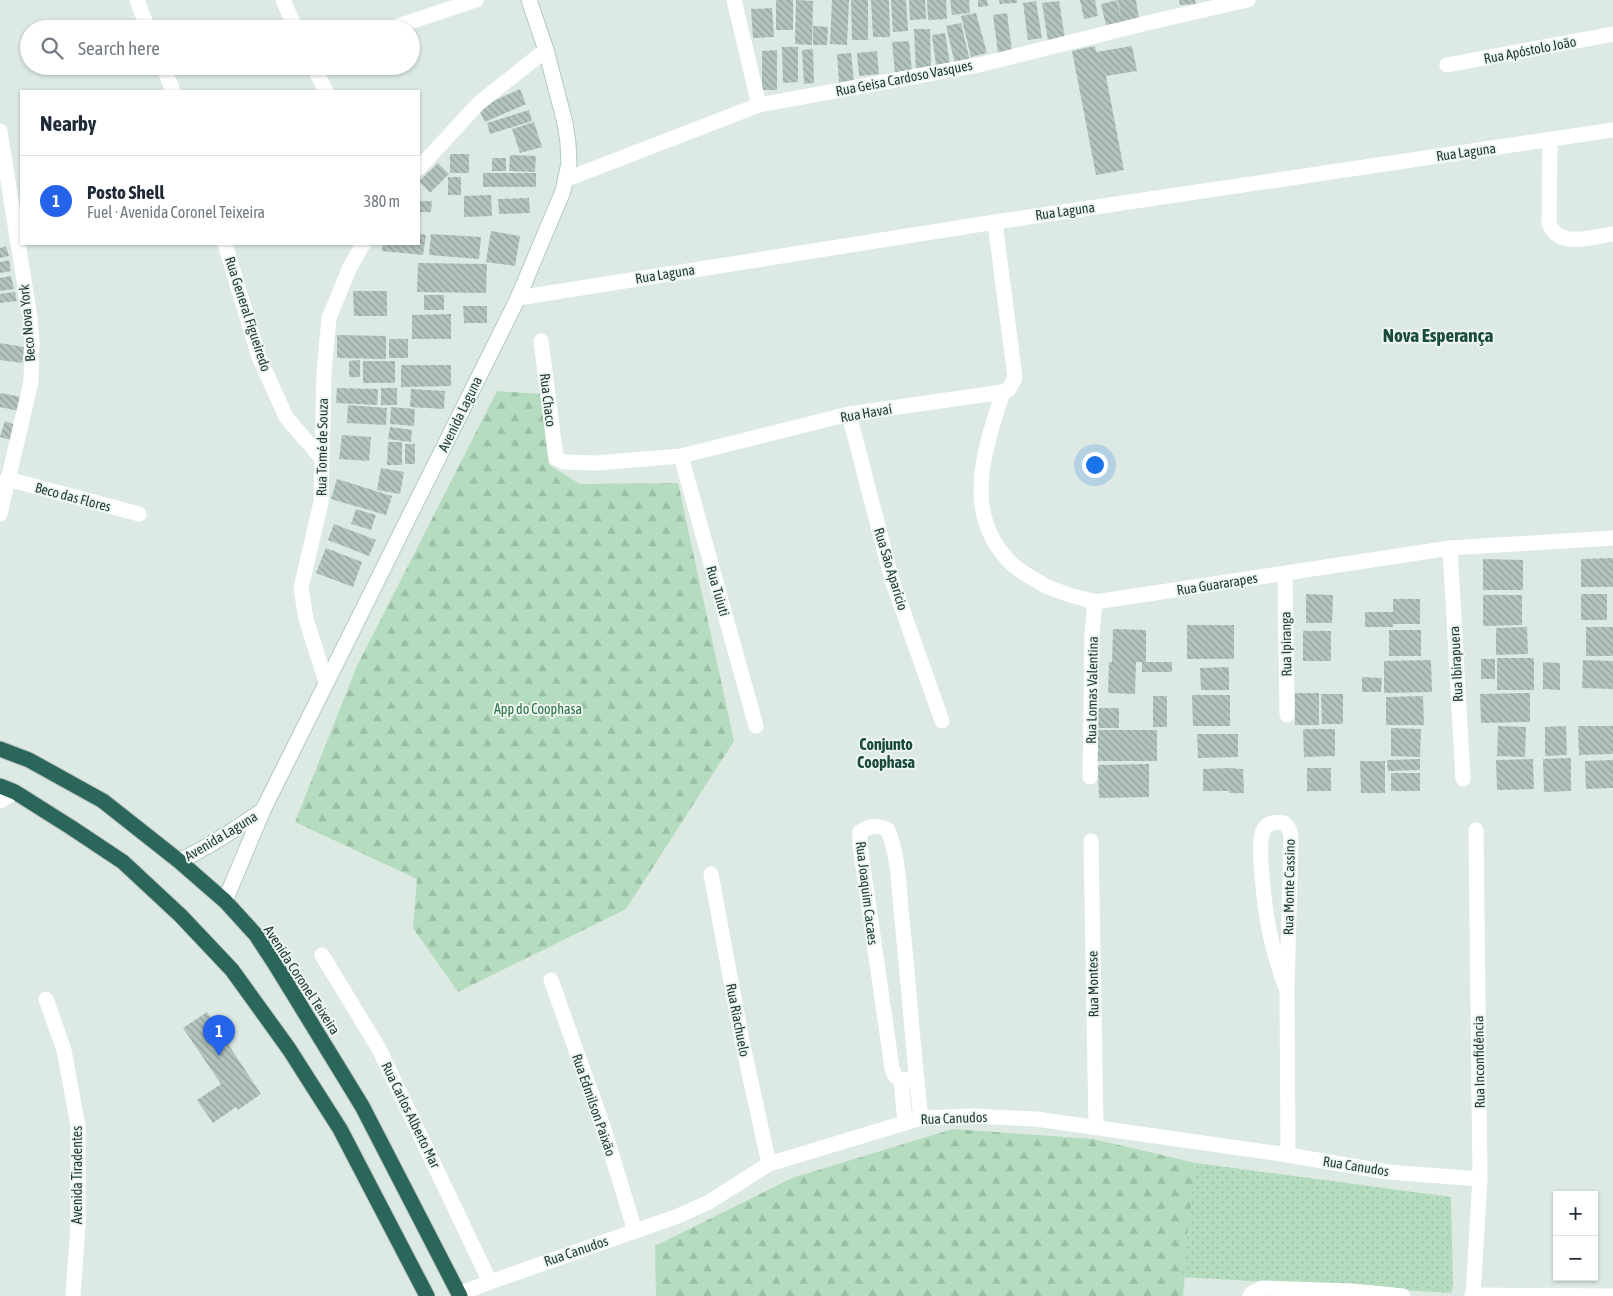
<!DOCTYPE html>
<meta charset="utf-8">
<style>
body{margin:0;font-family:"Asap Condensed",sans-serif;background:#f2f2f3;color:#1f2937}
.controls{position:absolute;right:15px;bottom:15px;display:grid;overflow:hidden;border-radius:0px;box-shadow:0 1px 4px #0004}
.controls button{width:45px;height:45px;display:grid;place-items:center;padding:0;border:0;border-bottom:1px solid #e0e1e3;background:#fff;color:#1f2937;font:25px sans-serif}
.you{position:absolute;left:1094px;top:464px;width:18px;height:18px;margin:-12px;border:4px solid #fff;border-radius:50%;background:#1a73e8;box-shadow:0 0 0 8px #1a73e833}
.badge{display:grid;place-items:center;width:32px;height:32px;border-radius:50%;background:#2563eb;color:#fff;font-size:16px;font-weight:700}
.pin{position:absolute;translate:-50% -41px;filter:drop-shadow(0 1px 2px #0008)}
.pin::after{content:'';position:absolute;top:26px;width:18px;height:15px;background:inherit;clip-path:polygon(0 0,100% 0,50% 100%)}
.list{margin:0;padding:0;list-style:none}
h2{display:flex;justify-content:space-between;align-items:center;height:65px;margin:0;padding:0 20px;font-size:21px}
h2 small{font-size:16px;font-weight:400;color:#747a83}
.list li{display:grid;grid-template-columns:32px 1fr auto;gap:15px;align-items:center;box-sizing:border-box;height:90px;padding:0 20px;border-top:1px solid #e0e1e3}
.list b{display:block;font-size:19px;white-space:nowrap}
.list p{margin:0;font-size:16px;white-space:nowrap;color:#747a83}
.list em{font-size:16px;font-style:normal;color:#747a83}
.icon{flex:none;width:28px;height:28px;fill:none;stroke:currentColor;stroke-width:2;stroke-linecap:round;stroke-linejoin:round}
.map{position:relative;flex:none;width:1613px;height:1296px;overflow:hidden}
.search{position:absolute;background:#fff;box-shadow:0 1px 4px #0004;left:20px;top:20px;width:400px;height:55px;display:flex;align-items:center;gap:12px;box-sizing:border-box;padding:0 18px;border-radius:28px;color:#747a83;font-size:19px}
.panel{position:absolute;background:#fff;box-shadow:0 1px 4px #0004;left:20px;top:90px;width:400px;height:155px;border-radius:0px}
.map>svg:first-child{display:block}
.forest{fill:url(#forest-firs)}
.park{fill:url(#park-dots)}
.building{fill:url(#building-back-hatch)}
.lines{fill:none;stroke-linecap:round;stroke-linejoin:round}
.secondary-casing{stroke:#b0cac0;stroke-width:17}
.highway-casing{stroke:#bcc4c2;stroke-width:17}
.street{stroke:#fff;stroke-width:15}
.secondary{stroke:#fff;stroke-width:15}
.highway{stroke:#2a6659;stroke-width:15}
.labels{text-anchor:middle;dominant-baseline:central;stroke-width:4;stroke-linejoin:round;paint-order:stroke}
.street-label{font-size:14px;fill:#1f3932;stroke:#eef6f2}
.park-label{font-size:14px;fill:#297043;stroke:#eef6f2}
.quarter-label{font-size:16px;font-weight:bold;fill:#1b4b3f;stroke:#eef6f2}
.district-label{font-size:19px;font-weight:bold;fill:#1b4b3f;stroke:#eef6f2}
</style>
<div class="map">
<svg width="1613" height="1296" viewBox="0 0 1613 1296">
<defs>
<pattern id="forest-firs" width="22" height="20" patternUnits="userSpaceOnUse" patternTransform="scale(1.25)"><rect width="22" height="20" fill="#b5dcbf"/><path d="M5 1l3.5 6h-7zM16 11l3.5 6h-7z" fill="#9bbea5"/></pattern>
<pattern id="park-dots" width="8" height="8" patternUnits="userSpaceOnUse" patternTransform="scale(1.25)"><rect width="8" height="8" fill="#b5dcbf"/><path d="M2 2h.1M6 6h.1" fill="none" stroke="#9bbea5" stroke-width="1.8" stroke-linecap="round"/></pattern>
<pattern id="building-back-hatch" width="6" height="6" patternUnits="userSpaceOnUse" patternTransform="scale(1.25)"><rect width="6" height="6" fill="#b3c4bd"/><path d="M-1 5l2 2M0 0l6 6M5-1l2 2" fill="none" stroke="#91a09a"/></pattern>
</defs>
<rect width="100%" height="100%" fill="#ddeae4"/>
<g class="forest">
<polygon points="497,391 540,394 549,465 580,484 678,483 734,741 626,909 458,992 413,928 417,879 295,822 357,666"/>
<polygon points="953,1129 1093,1139 1196,1163 1183,1296 656,1296 655,1246 792,1178"/>
</g>
<polygon class="park" points="1196,1163 1451,1197 1453,1286 1451,1293 1182,1277"/>
<g class="building">
<rect x="776" y="0" width="17" height="30"/>
<polygon points="796,0 813,1 812,45 795,44"/>
<polygon points="832,0 849,0 847,45 830,44"/>
<polygon points="851,0 868,0 868,40 852,40"/>
<polygon points="871,0 889,0 890,37 873,37"/>
<polygon points="891,0 906,0 908,31 893,32"/>
<polygon points="909,0 925,0 926,19 910,20"/>
<polygon points="927,0 946,0 947,19 928,20"/>
<polygon points="950,0 969,0 970,13 952,15"/>
<polygon points="978,0 987,0 988,6 978,7"/>
<polygon points="999,0 1017,0 1017,3 1000,4"/>
<polygon points="1080,0 1095,0 1098,16 1084,19"/>
<polygon points="1117,0 1121,17 1118,0 1136,0 1139,19 1106,25 1101,4"/>
<polygon points="1179,0 1195,0 1196,4 1180,5"/>
<polygon points="1036,1 1042,38 1028,40 1023,3"/>
<polygon points="1059,1 1065,38 1048,41 1042,3"/>
<polygon points="772,8 774,37 753,38 751,9"/>
<polygon points="976,13 987,53 971,57 961,16"/>
<polygon points="1007,13 1012,51 998,53 993,15"/>
<polygon points="961,23 970,61 955,64 946,26"/>
<polygon points="813,26 828,27 827,45 813,45"/>
<polygon points="914,29 930,29 931,70 916,71"/>
<polygon points="945,33 950,64 936,65 932,35"/>
<polygon points="909,41 912,72 895,73 892,42"/>
<polygon points="1095,46 1096,52 1132,46 1137,71 1106,76 1124,170 1096,175 1072,51"/>
<polygon points="782,47 798,47 798,82 783,83"/>
<polygon points="813,49 814,83 804,84 802,50"/>
<polygon points="777,50 777,90 762,90 762,51"/>
<polygon points="877,51 879,74 859,76 857,53"/>
<polygon points="851,53 854,82 839,83 837,54"/>
<polygon points="520,89 526,104 485,122 478,108"/>
<polygon points="529,110 532,121 490,134 487,123"/>
<polygon points="534,122 542,147 520,153 512,129"/>
<rect x="450" y="154" width="19" height="19"/>
<polygon points="510,155 536,156 535,172 509,171"/>
<rect x="492" y="158" width="14" height="13"/>
<polygon points="438,163 449,174 430,193 419,181"/>
<rect x="483" y="173" width="53" height="14"/>
<rect x="448" y="177" width="13" height="18"/>
<polygon points="491,195 492,216 464,217 464,196"/>
<polygon points="529,198 530,213 499,214 498,199"/>
<polygon points="419,201 432,201 431,212 419,212"/>
<polygon points="491,231 520,236 515,266 486,262"/>
<polygon points="419,234 426,235 423,255 382,251 383,244 419,244"/>
<polygon points="431,234 481,237 479,259 429,255"/>
<polygon points="6,246 9,256 0,258 0,248"/>
<polygon points="9,260 11,271 0,273 0,262"/>
<polygon points="418,263 487,264 486,293 417,292"/>
<polygon points="11,276 14,289 0,291 0,278"/>
<polygon points="353,291 387,291 387,316 354,316"/>
<polygon points="15,292 17,301 0,303 0,294"/>
<rect x="424" y="295" width="20" height="15"/>
<polygon points="463,306 487,306 487,323 464,323"/>
<polygon points="451,314 451,339 412,339 412,315"/>
<polygon points="337,335 386,336 386,359 337,358"/>
<rect x="389" y="339" width="19" height="19"/>
<polygon points="0,343 24,347 22,363 0,360"/>
<polygon points="360,360 360,377 349,377 349,361"/>
<rect x="363" y="361" width="32" height="22"/>
<polygon points="401,365 451,365 451,386 401,387"/>
<polygon points="337,388 378,389 377,405 336,403"/>
<rect x="381" y="388" width="16" height="17"/>
<polygon points="411,389 445,391 444,409 410,407"/>
<polygon points="0,393 22,397 19,411 0,407"/>
<polygon points="348,405 387,408 386,425 347,423"/>
<polygon points="391,407 415,409 414,426 390,424"/>
<polygon points="5,421 15,425 11,440 0,437"/>
<polygon points="390,427 412,430 411,442 388,439"/>
<polygon points="342,435 371,437 369,461 339,459"/>
<polygon points="388,442 402,442 402,465 387,465"/>
<rect x="405" y="444" width="10" height="20"/>
<polygon points="381,468 404,472 400,494 377,490"/>
<polygon points="337,479 392,496 386,515 331,499"/>
<polygon points="356,509 376,515 371,530 351,524"/>
<polygon points="334,524 376,540 369,556 328,540"/>
<polygon points="326,548 362,562 353,587 316,573"/>
<polygon points="1613,558 1613,587 1581,587 1581,559"/>
<polygon points="1483,559 1523,560 1523,590 1483,590"/>
<polygon points="1306,594 1333,595 1332,623 1306,623"/>
<rect x="1581" y="594" width="26" height="26"/>
<polygon points="1483,595 1522,595 1522,625 1483,626"/>
<polygon points="1393,599 1420,599 1420,624 1393,624 1393,627 1365,627 1365,612 1393,612"/>
<rect x="1187" y="625" width="47" height="34"/>
<polygon points="1527,627 1528,654 1496,655 1496,628"/>
<rect x="1586" y="627" width="27" height="29"/>
<polygon points="1113,629 1146,630 1146,662 1172,662 1172,672 1142,672 1142,662 1136,662 1135,694 1108,693 1109,662 1112,662"/>
<rect x="1389" y="630" width="32" height="26"/>
<rect x="1303" y="631" width="28" height="30"/>
<rect x="1497" y="658" width="37" height="32"/>
<rect x="1481" y="659" width="14" height="20"/>
<polygon points="1431,660 1432,692 1384,693 1384,661"/>
<polygon points="1583,660 1613,661 1613,689 1582,688"/>
<polygon points="1543,662 1560,663 1560,690 1543,689"/>
<polygon points="1229,667 1229,690 1201,690 1200,668"/>
<polygon points="1362,677 1382,678 1381,692 1362,692"/>
<rect x="1295" y="693" width="24" height="32"/>
<polygon points="1530,693 1530,722 1481,723 1480,694"/>
<polygon points="1321,694 1343,694 1343,724 1322,724"/>
<polygon points="1192,695 1230,695 1230,726 1193,726"/>
<rect x="1153" y="696" width="14" height="31"/>
<polygon points="1423,696 1424,725 1386,725 1386,697"/>
<rect x="1097" y="708" width="22" height="20"/>
<polygon points="1498,726 1526,727 1525,757 1497,756"/>
<polygon points="1566,726 1567,755 1545,756 1545,727"/>
<polygon points="1578,726 1613,726 1613,754 1579,755"/>
<polygon points="1391,728 1421,729 1420,757 1391,756"/>
<polygon points="1303,729 1335,729 1335,756 1304,757"/>
<rect x="1097" y="730" width="60" height="31"/>
<polygon points="1197,734 1238,734 1238,757 1198,758"/>
<polygon points="1571,758 1571,791 1544,792 1543,759"/>
<polygon points="1420,759 1420,770 1388,771 1387,760"/>
<polygon points="1533,759 1534,789 1497,790 1496,760"/>
<polygon points="1613,760 1613,788 1586,789 1585,761"/>
<polygon points="1360,761 1385,761 1385,793 1361,793"/>
<polygon points="1149,764 1149,797 1099,798 1098,765"/>
<polygon points="1229,768 1243,769 1244,793 1229,793 1229,791 1203,791 1203,769"/>
<rect x="1307" y="768" width="24" height="23"/>
<rect x="1391" y="773" width="29" height="18"/>
<polygon points="207,1012 261,1094 238,1110 236,1107 213,1123 197,1100 221,1084 183,1028"/>
</g>
<g class="lines">
<defs>
<g id="secondary">
<path d="M179 861C209 847 236 829 263 810"/>
<polyline points="225,901 263,810 518,298 563,191 569,163 568,143 565,123 546,50 529,0"/>
</g>
<g id="highway">
<polyline points="0,749 29,760 103,801 179,861 225,901 256,935 275,964 362,1106 460,1296"/>
<polyline points="0,786 15,792 72,828 123,862 181,916 232,970 289,1049 340,1129 427,1296"/>
</g>
</defs>
<use href="#secondary" class="secondary-casing"/>
<use href="#highway" class="highway-casing"/>
<g class="street">
<polyline points="137,0 148,29"/>
<polyline points="283,0 296,29"/>
<polyline points="734,0 759,105"/>
<polyline points="389,29 476,0"/>
<polyline points="1447,65 1613,34"/>
<polyline points="163,66 173,91"/>
<polyline points="313,66 326,91"/>
<polyline points="0,131 30,318 32,343 31,382 0,514"/>
<path d="M1550 140 1549 223C1558 249 1591 237 1613 234"/>
<polyline points="419,168 479,103 546,50"/>
<polyline points="567,179 759,105 983,64 1151,22 1248,0"/>
<polyline points="225,244 259,357 286,417 321,458"/>
<polyline points="518,298 995,222 1613,130"/>
<polyline points="541,341 556,458 564,462 596,463 681,456 849,414 1003,392 1008,390 1015,378 995,222"/>
<path d="M1003 392C984 451 961 515 1012 564 1020 572 1034 579 1044 585 1059 593 1078 597 1095 602L1450 548 1613 538"/>
<polyline points="849,414 892,580 942,721"/>
<polyline points="681,456 756,726"/>
<polyline points="7,479 139,514"/>
<polyline points="1450,548 1463,779"/>
<polyline points="1285,574 1287,715"/>
<polyline points="326,682 306,619 301,588 321,502 324,373 329,318 350,267 363,244"/>
<polyline points="1090,777 1092,634 1095,602"/>
<polyline points="0,801 15,792"/>
<polyline points="1091,841 1096,1126"/>
<polyline points="711,874 742,1041 769,1164"/>
<polyline points="322,955 379,1049 490,1282"/>
<polyline points="551,980 603,1126 635,1231"/>
<path d="M1287 990C1270 949 1264 907 1261 863 1261 853 1259 838 1264 829 1269 821 1277 822 1284 823L1289 829 1291 836 1287 990 1288 1155"/>
<polyline points="46,999 64,1050 78,1126 78,1225 73,1296"/>
<path d="M917 1078 901 1080 895 1076 892 1068 860 845V832C870 826 877 824 888 830 899 858 899 890 902 920 909 986 913 1052 921 1118"/>
<polyline points="901,1080 905,1122"/>
<polyline points="459,1294 490,1282 678,1216 709,1202 769,1164 921,1118 973,1116 1036,1119 1288,1155 1388,1172 1480,1179"/>
<polyline points="1473,1295 1480,1179 1476,830"/>
<polyline points="1250,1296 1252,1293 1262,1288 1352,1291 1403,1296"/>
<polyline points="1472,1296 1473,1295 1612,1296"/>
</g>
<use href="#secondary" class="secondary"/>
<use href="#highway" class="highway"/>
</g>
<g class="labels">
<g class="street-label">
<text transform="translate(1530 50) rotate(-11)">Rua Apóstolo João</text>
<text transform="translate(904 78) rotate(-11)">Rua Geisa Cardoso Vasques</text>
<text transform="translate(1466 152) rotate(-8)">Rua Laguna</text>
<text transform="translate(1065 211) rotate(-8)">Rua Laguna</text>
<text transform="translate(665 274) rotate(-9)">Rua Laguna</text>
<text transform="translate(248 314) rotate(72)">Rua General Figueiredo</text>
<text transform="translate(27 323) rotate(-95)">Beco Nova York</text>
<text transform="translate(548 400) rotate(83)">Rua Chaco</text>
<text transform="translate(866 413) rotate(-10)">Rua Havaí</text>
<text transform="translate(460 414) rotate(-64)">Avenida Laguna</text>
<text transform="translate(322 447) rotate(-89)">Rua Tomé de Souza</text>
<text transform="translate(73 497) rotate(15)">Beco das Flores</text>
<text transform="translate(891 569) rotate(73)">Rua São Aparício</text>
<text transform="translate(1217 584) rotate(-9)">Rua Guararapes</text>
<text transform="translate(718 591) rotate(74)">Rua Tuiuti</text>
<text transform="translate(1286 644) rotate(-91)">Rua Ipiranga</text>
<text transform="translate(1456 664) rotate(-93)">Rua Ibirapuera</text>
<text transform="translate(1092 690) rotate(-89)">Rua Lomas Valentina</text>
<text transform="translate(221 836) rotate(-31)">Avenida Laguna</text>
<text transform="translate(1289 887) rotate(-89)">Rua Monte Cassino</text>
<text transform="translate(867 893) rotate(83)">Rua Joaquim Cacaes</text>
<text transform="translate(302 980) rotate(57)">Avenida Coronel Teixeira</text>
<text transform="translate(1093 984) rotate(-91)">Rua Montese</text>
<text transform="translate(738 1020) rotate(79)">Rua Riachuelo</text>
<text transform="translate(1479 1062) rotate(-91)">Rua Inconfidência</text>
<text transform="translate(594 1105) rotate(71)">Rua Edmilson Paixão</text>
<text transform="translate(411 1115) rotate(64)">Rua Carlos Alberto Mar</text>
<text transform="translate(954 1118) rotate(-2)">Rua Canudos</text>
<text transform="translate(1356 1166) rotate(9)">Rua Canudos</text>
<text transform="translate(77 1175) rotate(-90)">Avenida Tiradentes</text>
<text transform="translate(576 1251) rotate(-19)">Rua Canudos</text>
</g>
<g class="park-label">
<text x="538" y="709">App do Coophasa</text>
</g>
<g class="quarter-label">
<text x="886" y="744">Conjunto<tspan x="886" dy="18">Coophasa</tspan></text>
</g>
<g class="district-label">
<text x="1438" y="335">Nova Esperança</text>
</g>
</g>
</svg>
<div class="controls">
<button>+</button>
<button>−</button>
</div>
<div class="you"></div>
<div class="pin badge" style="left:219px;top:1056px">1</div>
<div class="search"><svg class="icon" aria-label="search" viewBox="0 0 24 24"><circle cx="10" cy="10" r="6"/><path d="M15 15l6 6"/></svg>Search here</div>
<section class="panel">
<h2>Nearby<small></small></h2>
<ul class="list">
<li><span class="badge">1</span><div><b>Posto Shell</b><p>Fuel · Avenida Coronel Teixeira</p></div><em>380 m</em></li>
</ul>
</section>
</div>
